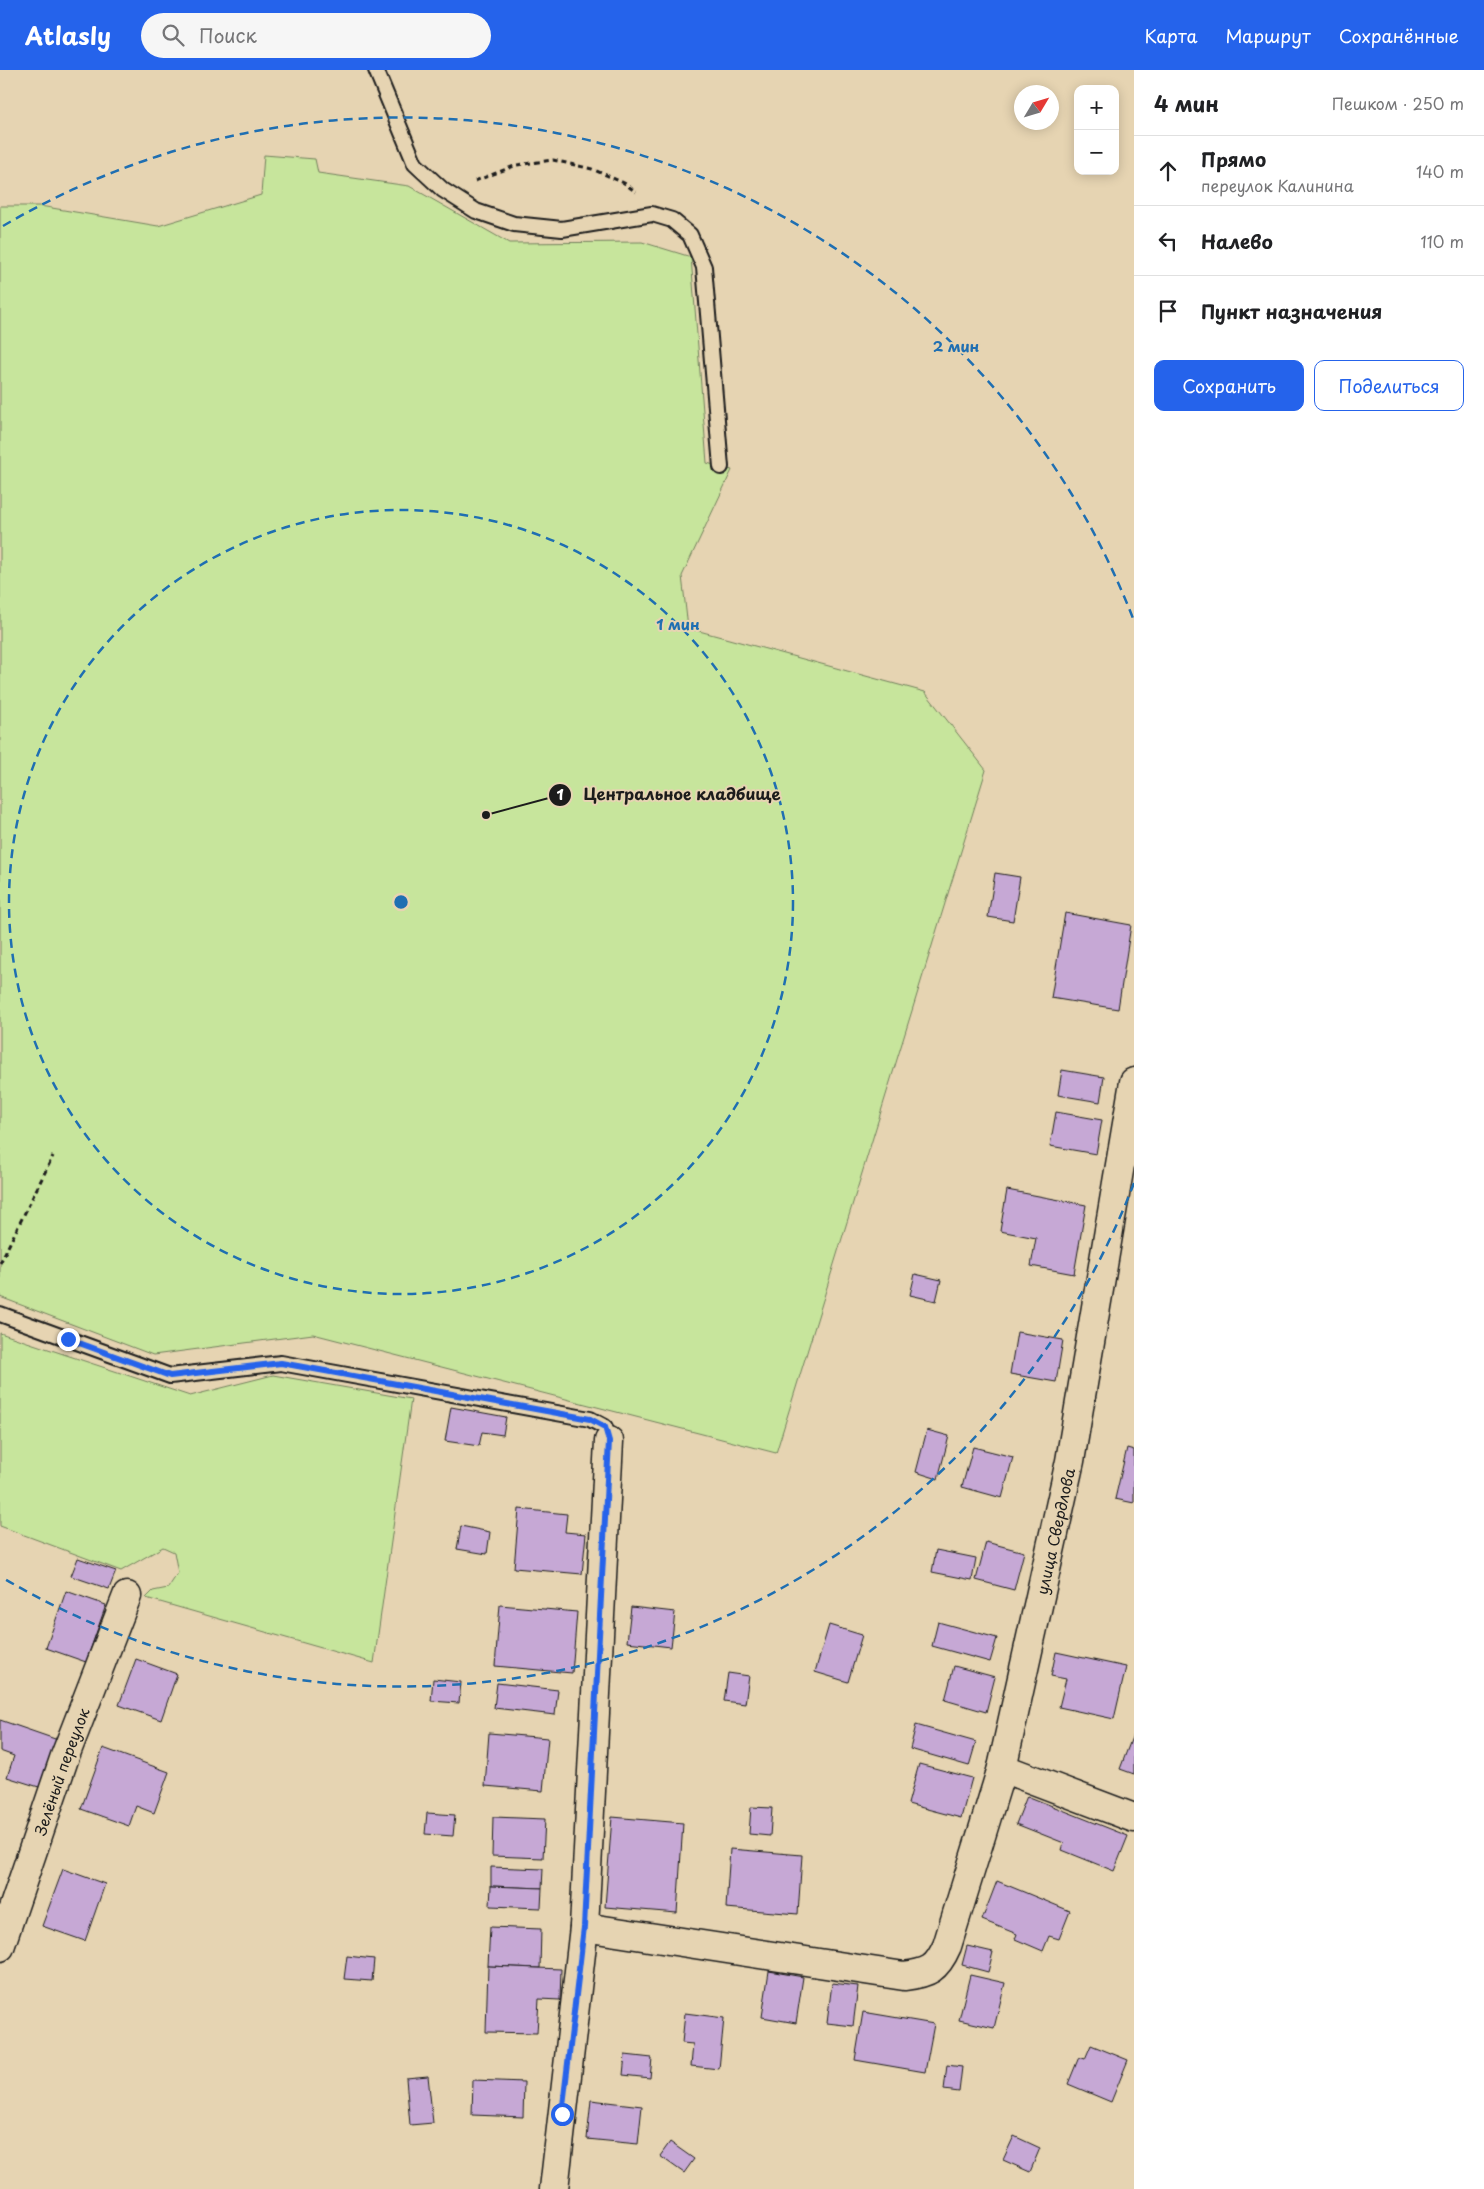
<!DOCTYPE html>
<html lang="ru">
<meta charset="utf-8">
<style>
body{margin:0;font-family:"Playpen Sans",sans-serif;background:#f6f6f6;color:#202124}
.controls{position:absolute;right:15px;top:15px;display:grid;overflow:hidden;border-radius:10px;box-shadow:0 2px 12px #0003}
.controls button{width:45px;height:45px;display:grid;place-items:center;padding:0;border:0;border-bottom:1px solid #e0e0e0;background:#fff;color:#202124;font:25px sans-serif}
.compass{position:absolute;left:1014px;top:15px;width:45px;height:45px;border-radius:50%;background:#fff;box-shadow:0 2px 12px #0003;rotate:52deg}
.stop{position:absolute;width:15px;height:15px;margin:-11px;border:4px solid #2563eb;border-radius:50%;background:#fff}
.stop.end{background:#2563eb;border-color:#fff;box-shadow:0 1px 5px #0008}
.list{margin:0;padding:0;list-style:none}
h2{display:flex;justify-content:space-between;align-items:center;height:65px;margin:0;padding:0 20px;font-size:21px}
h2 small{font-size:16px;font-weight:400;color:#757577}
.list li{display:grid;grid-template-columns:32px 1fr auto;gap:15px;align-items:center;box-sizing:border-box;height:70px;padding:0 20px;border-top:1px solid #e0e0e0}
.list b{display:block;font-size:19px;white-space:nowrap}
.list p{margin:0;font-size:16px;white-space:nowrap;color:#757577}
.list em{font-size:16px;font-style:normal;color:#757577}
.actions{display:flex;gap:10px;padding:15px 20px}
.actions a{flex:1;padding:11px 0;border:1px solid #2563eb;border-radius:10px;text-align:center;font-size:18px;color:#2563eb}
.actions .main{background:#2563eb;color:#fff}
.icon{flex:none;width:28px;height:28px;fill:none;stroke:currentColor;stroke-width:2;stroke-linecap:round;stroke-linejoin:round}
.map{position:relative;flex:none;width:1134px;height:2119px;overflow:hidden}
header{display:flex;align-items:center;gap:30px;box-sizing:border-box;height:70px;padding:0 25px;background:#2563eb;color:#fff}
header strong{font-size:24px}
nav{display:flex;gap:28px;margin-inline-start:auto;font-size:18px}
.search{width:350px;height:45px;background:#f6f6f6;display:flex;align-items:center;gap:12px;box-sizing:border-box;padding:0 18px;border-radius:28px;color:#757577;font-size:19px}
main{display:flex}
aside{flex:1;background:#fff}
.map>svg:first-child{display:block}
.green{fill:#c7e59c;stroke:#72805c}
.building{fill:#c6a8d5;stroke:#1c1c1c}
.lines{fill:none;stroke-linecap:round;stroke-linejoin:round}
.service-casing{stroke:#1c1c1c;stroke-width:18}
.minor-casing{stroke:#1c1c1c;stroke-width:31}
.path{stroke:#1c1c1c;stroke-width:3;stroke-dasharray:5 4;stroke-linecap:butt}
.service{stroke:#e6d4b2;stroke-width:14}
.minor{stroke:#e6d4b2;stroke-width:28}
.route{stroke:#2563eb;stroke-width:6}
.ring{fill:none;stroke:#1f6fb2;stroke-width:2.5;stroke-dasharray:9 6}
.labels{text-anchor:middle;dominant-baseline:central;stroke-width:4;stroke-linejoin:round;paint-order:stroke}
.street-label{font-size:15px;fill:#1c1c1c;stroke:#e6d4b2}
.centre{fill:#1f6fb2;stroke:#e6d4b2;stroke-width:2.5}
.ring-label{font-size:15px;text-anchor:middle;font-weight:bold;fill:#1f6fb2;stroke:#e6d4b2;stroke-width:4;stroke-linejoin:round;paint-order:stroke}
.leader{fill:none;stroke:#1c1c1c;stroke-width:2}
.callout-dot{fill:#1c1c1c;stroke:#e6d4b2;stroke-width:2}
.mark-label{font-size:15px;text-anchor:middle;font-weight:bold;fill:#fff}
.callout-label{font-size:16px;text-anchor:middle;font-weight:bold;fill:#1c1c1c;stroke:#e6d4b2;stroke-width:4;stroke-linejoin:round;paint-order:stroke}
</style>
<header>
<strong>Atlasly</strong>
<div class="search"><svg class="icon" aria-label="search" viewBox="0 0 24 24"><circle cx="10" cy="10" r="6"/><path d="M15 15l6 6"/></svg>Поиск</div>
<nav><a>Карта</a><a>Маршрут</a><a>Сохранённые</a></nav>
</header>
<main>
<div class="map">
<svg width="1134" height="2119" viewBox="0 0 1134 2119">
<rect width="100%" height="100%" fill="#e6d4b2"/>
<filter id="ink" filterUnits="userSpaceOnUse"><feTurbulence type="fractalNoise" baseFrequency=".02" numOctaves="2"/><feDisplacementMap in="SourceGraphic" scale="10" xChannelSelector="R" yChannelSelector="G"/><feConvolveMatrix kernelMatrix="1 2 1 2 8 2 1 2 1" color-interpolation-filters="sRGB"/></filter>
<g filter="url(#ink)">
<g class="green">
<polygon points="264,85 315,89 318,103 409,116 509,173 642,172 691,187 707,393 732,400 682,506 688,558 925,622 986,700 776,1383 313,1264 153,1285 0,1227 0,136 40,136 158,156 261,125"/>
<polygon points="0,1263 190,1326 273,1305 411,1329 374,1593 146,1528 153,1521 168,1518 178,1503 174,1482 163,1477 121,1501 0,1456"/>
</g>
<g class="building">
<polygon points="995,803 1020,807 1013,851 988,847"/>
<polygon points="1065,843 1131,855 1118,939 1051,928"/>
<polygon points="1062,1000 1104,1007 1100,1032 1058,1025"/>
<polygon points="1056,1042 1102,1050 1096,1084 1050,1076"/>
<polygon points="1007,1120 1086,1135 1074,1204 1031,1196 1036,1168 1000,1161"/>
<polygon points="915,1204 941,1210 936,1231 910,1225"/>
<polygon points="1017,1262 1063,1270 1056,1312 1010,1304"/>
<polygon points="451,1337 506,1347 503,1365 482,1362 479,1376 445,1371"/>
<polygon points="927,1360 949,1366 938,1409 916,1402"/>
<polygon points="973,1377 1013,1387 1002,1428 962,1417"/>
<polygon points="1127,1378 1134,1380 1134,1433 1115,1429"/>
<polygon points="519,1439 567,1444 565,1462 586,1464 582,1504 514,1498"/>
<polygon points="461,1456 490,1462 487,1484 457,1479"/>
<polygon points="986,1472 1024,1482 1014,1520 976,1510"/>
<polygon points="936,1480 976,1488 972,1510 932,1502"/>
<polygon points="78,1488 116,1501 109,1519 71,1506"/>
<polygon points="66,1521 106,1535 86,1592 46,1578"/>
<polygon points="500,1535 577,1542 572,1603 495,1596"/>
<polygon points="631,1537 675,1542 671,1577 627,1572"/>
<polygon points="938,1552 997,1568 990,1592 932,1576"/>
<polygon points="829,1555 862,1565 848,1612 815,1602"/>
<polygon points="1056,1582 1126,1597 1114,1649 1059,1637 1066,1609 1051,1606"/>
<polygon points="136,1589 177,1604 161,1650 119,1635"/>
<polygon points="954,1596 995,1607 986,1642 945,1630"/>
<polygon points="728,1603 749,1606 745,1634 724,1631"/>
<polygon points="433,1609 461,1612 459,1633 431,1631"/>
<polygon points="497,1613 558,1620 555,1645 494,1638"/>
<polygon points="0,1650 58,1670 42,1718 7,1707 14,1686 0,1681"/>
<polygon points="916,1655 976,1672 969,1696 910,1679"/>
<polygon points="1134,1662 1134,1704 1120,1699"/>
<polygon points="489,1663 548,1668 543,1721 485,1716"/>
<polygon points="103,1678 169,1702 154,1743 136,1736 129,1756 81,1739"/>
<polygon points="919,1694 972,1708 961,1748 908,1734"/>
<polygon points="1027,1726 1128,1766 1114,1801 1062,1780 1064,1773 1016,1754"/>
<polygon points="751,1737 772,1738 770,1766 749,1764"/>
<polygon points="427,1743 455,1745 453,1766 425,1764"/>
<polygon points="493,1747 545,1749 543,1788 492,1786"/>
<polygon points="612,1747 683,1753 677,1843 605,1837"/>
<polygon points="730,1779 802,1785 798,1844 726,1838"/>
<polygon points="491,1797 543,1799 542,1818 491,1816"/>
<polygon points="63,1799 105,1814 85,1871 42,1856"/>
<polygon points="997,1811 1070,1841 1059,1869 1049,1866 1043,1881 1015,1869 1017,1864 982,1850"/>
<polygon points="491,1816 542,1818 541,1838 490,1836"/>
<polygon points="490,1857 541,1859 540,1898 488,1896"/>
<polygon points="967,1876 993,1882 988,1902 962,1895"/>
<polygon points="347,1886 374,1889 372,1911 344,1909"/>
<polygon points="488,1896 561,1899 560,1930 539,1929 537,1963 486,1962"/>
<polygon points="769,1901 803,1907 796,1953 762,1947"/>
<polygon points="970,1905 1005,1913 994,1958 959,1950"/>
<polygon points="832,1913 858,1916 853,1956 827,1953"/>
<polygon points="863,1942 934,1954 925,2002 855,1990"/>
<polygon points="685,1943 724,1948 719,1999 691,1996 693,1974 682,1973"/>
<polygon points="1091,1975 1128,1990 1111,2032 1068,2014 1079,1987 1085,1989"/>
<polygon points="625,1985 652,1988 650,2008 623,2005"/>
<polygon points="947,1995 962,1997 959,2022 944,2020"/>
<polygon points="428,2006 433,2053 410,2055 406,2008"/>
<polygon points="473,2010 524,2012 523,2047 472,2045"/>
<polygon points="591,2030 642,2036 638,2074 587,2069"/>
<polygon points="1014,2066 1040,2078 1030,2102 1003,2090"/>
<polygon points="670,2072 694,2089 684,2103 660,2086"/>
</g>
<g class="lines">
<defs>
<g id="service">
<polyline points="376,0 415,94 443,120 476,141 514,154 562,159 652,144 672,150 690,165 704,197 721,397"/>
<polyline points="0,1244 170,1306 281,1293 590,1349 605,1357 609,1371"/>
</g>
<g id="minor">
<polyline points="1002,1698 1134,1748"/>
<path id="s1" d="M584 1857 904 1906C929 1903 937 1899 947 1876L1002 1698 1070 1391 1134 1012"/>
<path id="s2" d="M0 1877 65 1686 127 1526"/>
<polyline points="554,2119 584,1857 609,1371"/>
</g>
</defs>
<use href="#service" class="service-casing"/>
<use href="#minor" class="minor-casing"/>
<g class="path">
<polyline points="475,111 517,95 553,90 592,99 624,113 636,122"/>
<polyline points="0,1193 53,1086"/>
</g>
<use href="#service" class="service"/>
<use href="#minor" class="minor"/>
</g>
</g>
<g class="lines" filter="url(#ink)">
<polyline class="route" points="68,1269 170,1306 281,1293 590,1349 605,1357 609,1371 584,1857 562,2044"/>
</g>
<g class="ring">
<circle cx="401" cy="832" r="392"/>
<path d="M1134 1113A785 785 0 0 1 3 1508M3 156A785 785 0 0 1 1134 551"/>
</g>
<g class="labels">
<g class="street-label">
<text stroke="none"><textPath href="#s1" startOffset="809">улица Свердлова</textPath></text>
<text stroke="none"><textPath href="#s2" startOffset="186">Зелёный переулок</textPath></text>
</g>
</g>
<circle cx="401" cy="832" r="8" class="centre"/>
<g class="ring-label">
<text x="956" y="282">2 мин</text>
<text x="678" y="560">1 мин</text>
</g>
<path class="leader" d="M486 745L560 725"/>
<g class="callout-dot">
<circle cx="486" cy="745" r="5"/>
<circle cx="560" cy="725" r="12"/>
</g>
<g class="mark-label">
<text x="560" y="730">1</text>
</g>
<g class="callout-label">
<text x="682" y="730">Центральное кладбище</text>
</g>
</svg>
<div class="controls">
<button>+</button>
<button>−</button>
</div>
<svg class="compass" viewBox="-18 -18 36 36"><path d="M0-13l5 13h-10z" fill="#e53935"/><path d="M0 13l5-13h-10z" fill="#757577"/></svg>
<div class="stop" style="left:562px;top:2044px"></div>
<div class="stop end" style="left:68px;top:1269px"></div>
</div>
<aside>
<h2>4 мин<small>Пешком · 250 m</small></h2>
<ul class="list">
<li><svg class="icon" aria-label="ahead" viewBox="0 0 24 24"><path d="M12 20V5M6 11l6-6 6 6"/></svg><div><b>Прямо</b><p>переулок Калинина</p></div><em>140 m</em></li>
<li><svg class="icon" aria-label="left" viewBox="0 0 24 24"><path d="M17 20v-9H6M10 6l-5 5 5 5"/></svg><div><b>Налево</b></div><em>110 m</em></li>
<li><svg class="icon" aria-label="arrive" viewBox="0 0 24 24"><path d="M6 21V4h12l-3 4 3 4H6"/></svg><div><b>Пункт назначения</b></div></li>
</ul>
<div class="actions"><a class="main">Сохранить</a><a>Поделиться</a></div>
</aside>
</main>
